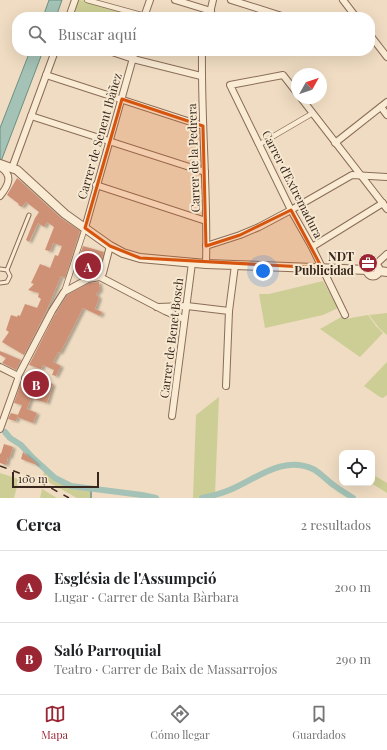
<!DOCTYPE html>
<html lang="es">
<meta charset="utf-8">
<style>
body{margin:0;font-family:"Playfair Display",serif;background:#f6f6f6;color:#202124}
.controls{position:absolute;right:12px;bottom:12px;display:grid;overflow:hidden;border-radius:8px;box-shadow:0 4px 16px #0002}
.controls button{width:36px;height:36px;display:grid;place-items:center;padding:0;border:0;border-bottom:1px solid #e0e0e0;background:#fff;color:#202124;font:20px sans-serif}
.compass{position:absolute;left:291px;top:68px;width:36px;height:36px;border-radius:50%;background:#fff;box-shadow:0 4px 16px #0002;rotate:50deg}
.scale{position:absolute;left:12px;bottom:10px;width:87px;box-sizing:border-box;padding-left:4px;border:2px solid #39271d;border-top:0;font-size:11px;line-height:14px;white-space:nowrap;color:#39271d;-webkit-text-stroke:3px #f6e8d1;paint-order:stroke}
.you{position:absolute;left:263px;top:271px;width:14px;height:14px;margin:-10px;border:3px solid #fff;border-radius:50%;background:#1a73e8;box-shadow:0 0 0 6px #1a73e833}
.badge{display:grid;place-items:center;width:26px;height:26px;border-radius:50%;background:#9a2634;color:#fff;font-size:13px;font-weight:700}
.pin{position:absolute;translate:-50% -50%;border:2px solid #fff;box-shadow:0 1px 4px #0006}
.list{margin:0;padding:0;list-style:none}
h2{display:flex;justify-content:space-between;align-items:center;height:52px;margin:0;padding:0 16px;font-size:17px}
h2 small{font-size:13px;font-weight:400;color:#757577}
.list li{display:grid;grid-template-columns:26px 1fr auto;gap:12px;align-items:center;box-sizing:border-box;height:72px;padding:0 16px;border-top:1px solid #e0e0e0}
.list b{display:block;font-size:15px;white-space:nowrap}
.list p{margin:0;font-size:13px;white-space:nowrap;color:#757577}
.list em{font-size:13px;font-style:normal;color:#757577}
.icon{flex:none;width:22px;height:22px;fill:none;stroke:currentColor;stroke-width:2;stroke-linecap:round;stroke-linejoin:round}
.map{position:relative;flex:none;width:387px;height:498px;overflow:hidden}
.search{position:absolute;background:#fff;box-shadow:0 4px 16px #0002;left:12px;right:12px;top:12px;height:44px;display:flex;align-items:center;gap:10px;box-sizing:border-box;padding:0 14px;border-radius:16px;color:#757577;font-size:15px}
.sheet{height:196px;background:#fff}
nav{display:flex;justify-content:space-around;align-items:center;box-sizing:border-box;height:56px;border-top:1px solid #e0e0e0;background:#fff;font-size:11px;color:#757577}
nav a{display:grid;justify-items:center;gap:2px}
nav .on{color:#9a2634}
.map>svg:first-child{display:block}
.green{fill:#cdce95}
.water{fill:#a4c2b6;stroke:#6b9083}
.lines{fill:none;stroke-linecap:round;stroke-linejoin:round}
.stream{stroke:#6b9083;stroke-width:1.5}
.canal{stroke:#a4c2b6;stroke-width:6}
.building{fill:#cf9176;filter:url(#shadow)}
.service-casing{stroke:#8a6d58;stroke-width:5}
.pedestrian-casing{stroke:#8a6d58;stroke-width:6}
.minor-casing{stroke:#8a6d58;stroke-width:8}
.tertiary-casing{stroke:#8a6d58;stroke-width:10}
.service{stroke:#faebd5;stroke-width:3}
.pedestrian{stroke:#faebd5;stroke-width:4.5}
.minor{stroke:#faebd5;stroke-width:6}
.tertiary{stroke:#faebd5;stroke-width:8}
.rail{stroke:#39271d;stroke-width:1.5;stroke-dasharray:7 7;stroke-linecap:butt}
.marked{fill:#d6540e;fill-opacity:0.2;stroke:#d6540e;stroke-width:3;stroke-linejoin:round}
.labels{text-anchor:middle;dominant-baseline:central;stroke-width:4;stroke-linejoin:round;paint-order:stroke}
.street-label{font-size:12px;fill:#39271d;stroke:#f6e8d1}
.poi-label{font-size:12px;font-weight:bold;fill:#39271d;stroke:#f6e8d1;text-anchor:end}
</style>
<div class="map">
<svg width="387" height="498" viewBox="0 0 387 498">
<defs>
<filter id="shadow"><feDropShadow dx="3" dy="1.5" stdDeviation="1" flood-color="#0004"/></filter>
</defs>
<rect width="100%" height="100%" fill="#efdcc2"/>
<g class="green">
<path d="M77 0C99 0 123 10 145 17H70Z"/>
<polygon points="323,281 338,308 323,315 265,328 259,294 269,294"/>
<polygon points="387,313 387,335 379,328 369,315"/>
<polygon points="368,315 376,326 383,333 360,357 320,329 343,316 345,319"/>
<polygon points="387,362 387,395 383,398 380,397 364,386"/>
<polygon points="219,397 215,494 198,498 193,498 196,415"/>
<polygon points="44,471 56,480 73,489 90,491 90,498 77,498 43,479"/>
<polygon points="0,473 19,479 14,498 0,498"/>
<polygon points="372,474 387,483 387,493 371,483 372,483"/>
<polygon points="42,489 57,498 40,498"/>
</g>
<g class="water">
<polygon points="49,0 62,0 56,17 43,17"/>
<polygon points="30,51 43,51 0,164 0,128"/>
</g>
<g class="lines">
<polyline class="stream" points="91,488 91,498"/>
<g class="canal">
<polyline points="5,432 10,438 21,445 33,458 55,478 71,486 142,495 156,498"/>
<path d="M202 498C212 496 223 493 232 489 257 478 284 455 313 469 321 473 327 481 335 486 340 490 347 494 353 498"/>
</g>
</g>
<g class="building">
<polygon points="17,178 61,218 80,231 65,278 61,276 45,314 24,355 2,342 9,332 6,330 11,315 17,317 18,315 20,316 25,304 37,308 41,299 38,297 39,293 28,290 34,284 31,283 40,264 50,268 55,255 58,256 62,246 53,243 50,251 45,250 54,227 47,222 44,227 38,223 29,242 26,240 35,218 39,212 26,202 22,207 18,205 19,204 7,195"/>
<polygon points="83,246 104,252 97,273 88,274 75,269"/>
<polygon points="99,282 100,290 96,294 99,298 95,309 102,312 100,316 83,308 60,353 58,352 53,362 61,366 56,376 52,375 54,370 43,365 41,369 29,365 54,316 67,295 89,283"/>
<polygon points="0,351 21,360 16,370 2,363 6,358 0,355"/>
<polygon points="24,374 53,384 47,403 31,398 27,409 37,413 33,423 17,417 22,405 14,403"/>
<polygon points="11,413 18,415 16,421 8,419"/>
<polygon points="4,444 13,447 10,457 8,457 6,465 0,463 0,453 1,454"/>
<polygon points="23,452 37,464 37,465 21,459"/>
</g>
<g class="lines">
<defs>
<g id="service">
<polyline points="0,269 7,270 10,276 7,282 0,283"/>
<polyline points="7,270 29,215"/>
</g>
<g id="pedestrian">
<polyline points="87,0 145,16"/>
<polyline points="260,144 313,113"/>
<polyline points="64,292 85,228"/>
</g>
<g id="minor">
<polyline points="175,0 211,11"/>
<polyline points="231,0 285,17"/>
<polyline points="343,0 356,17"/>
<polyline points="69,17 75,0"/>
<polyline points="144,17 150,0"/>
<polyline points="209,17 213,0"/>
<polyline points="370,35 387,57"/>
<polyline points="109,51 133,59 201,76"/>
<path d="M202 51C201 122 208 193 206 264"/>
<polyline points="46,75 203,126"/>
<polyline points="297,93 283,75 230,85 291,210 312,247 345,315"/>
<polyline points="301,98 387,209"/>
<polyline points="381,107 387,115"/>
<polyline points="31,116 205,172"/>
<polyline points="335,143 387,102"/>
<path d="M0 167C14 175 8 186 0 196"/>
<polyline points="12,168 55,51"/>
<polyline points="96,185 206,221"/>
<polyline points="85,228 135,51"/>
<polyline points="206,246 240,235 259,227 291,210 352,175 387,177"/>
<polyline points="312,247 383,203"/>
<polyline points="375,265 387,254"/>
<polyline points="100,277 103,273 110,246"/>
<polyline points="157,307 187,306 229,311"/>
<polyline points="0,367 18,376"/>
<polyline points="226,386 229,311 235,265"/>
<polyline points="172,416 192,263"/>
<polyline points="0,429 18,379 18,376 52,311 64,292 88,279 100,277 165,311 184,319"/>
</g>
<g id="tertiary">
<polyline points="0,164 17,170 65,214 110,246 123,253 140,258 206,264 368,270"/>
<circle cx="373" cy="270" r="5.5"/>
<polyline points="379,271 387,272"/>
</g>
</defs>
<use href="#service" class="service-casing"/>
<use href="#pedestrian" class="pedestrian-casing"/>
<use href="#minor" class="minor-casing"/>
<use href="#tertiary" class="tertiary-casing"/>
<use href="#service" class="service"/>
<use href="#pedestrian" class="pedestrian"/>
<use href="#minor" class="minor"/>
<use href="#tertiary" class="tertiary"/>
<polyline class="rail" points="0,466 33,478 69,498"/>
</g>
<path class="marked" d="M122 99 203 126 206 246 240 235 291 210 322 268 140 258 110 246 85 228Z"/>
<defs>
<symbol id="office-disc" viewBox="-11 -11 22 22"><circle r="9.5" fill="#9a2634" stroke="#f6e8d1"/><path d="M-6-3h4V-5.5h4V-3h4V5H-6ZM-1-4.5V-3h2v-1.5ZM-6 0V1H6V0Z" fill="#fff"/></symbol>
</defs>
<g fill-rule="evenodd">
<use href="#office-disc" x="357" y="252" width="22" height="22"/>
</g>
<g class="labels">
<g class="street-label">
<text transform="translate(99 136) rotate(-74)">Carrer de Senent Ibàñez</text>
<text transform="translate(193 158) rotate(-92)">Carrer de la Pedrera</text>
<text transform="translate(293 184) rotate(63)">Carrer d'Extremadura</text>
<text transform="translate(171 338) rotate(-83)">Carrer de Benet Bosch</text>
</g>
<g class="poi-label">
<text x="354" y="256">NDT<tspan x="354" dy="14">Publicidad</tspan></text>
</g>
</g>
</svg>
<div class="controls">
<button><svg class="icon" aria-label="locate" viewBox="0 0 24 24"><circle cx="12" cy="12" r="6"/><path d="M12 2v4M12 18v4M2 12h4M18 12h4"/></svg></button>
</div>
<svg class="compass" viewBox="-18 -18 36 36"><path d="M0-13l5 13h-10z" fill="#e53935"/><path d="M0 13l5-13h-10z" fill="#757577"/></svg>
<div class="scale">100 m</div>
<div class="you"></div>
<div class="pin badge" style="left:88px;top:266px">A</div>
<div class="pin badge" style="left:36px;top:384px">B</div>
<div class="search"><svg class="icon" aria-label="search" viewBox="0 0 24 24"><circle cx="10" cy="10" r="6"/><path d="M15 15l6 6"/></svg>Buscar aquí</div>
</div>
<section class="sheet">
<h2>Cerca<small>2 resultados</small></h2>
<ul class="list">
<li><span class="badge">A</span><div><b>Església de l'Assumpció</b><p>Lugar · Carrer de Santa Bàrbara</p></div><em>200 m</em></li>
<li><span class="badge">B</span><div><b>Saló Parroquial</b><p>Teatro · Carrer de Baix de Massarrojos</p></div><em>290 m</em></li>
</ul>
</section>
<nav>
<a class="on"><svg class="icon" aria-label="map" viewBox="0 0 24 24"><path d="M3 6l6-2 6 2 6-2v14l-6 2-6-2-6 2zM9 4v14M15 6v14"/></svg>Mapa</a>
<a><svg class="icon" aria-label="directions" viewBox="0 0 24 24"><path d="M12 3l9 9-9 9-9-9zM9 14v-3h6M13 9l2 2-2 2"/></svg>Cómo llegar</a>
<a><svg class="icon" aria-label="saved" viewBox="0 0 24 24"><path d="M7 4h10v16l-5-4-5 4z"/></svg>Guardados</a>
</nav>
